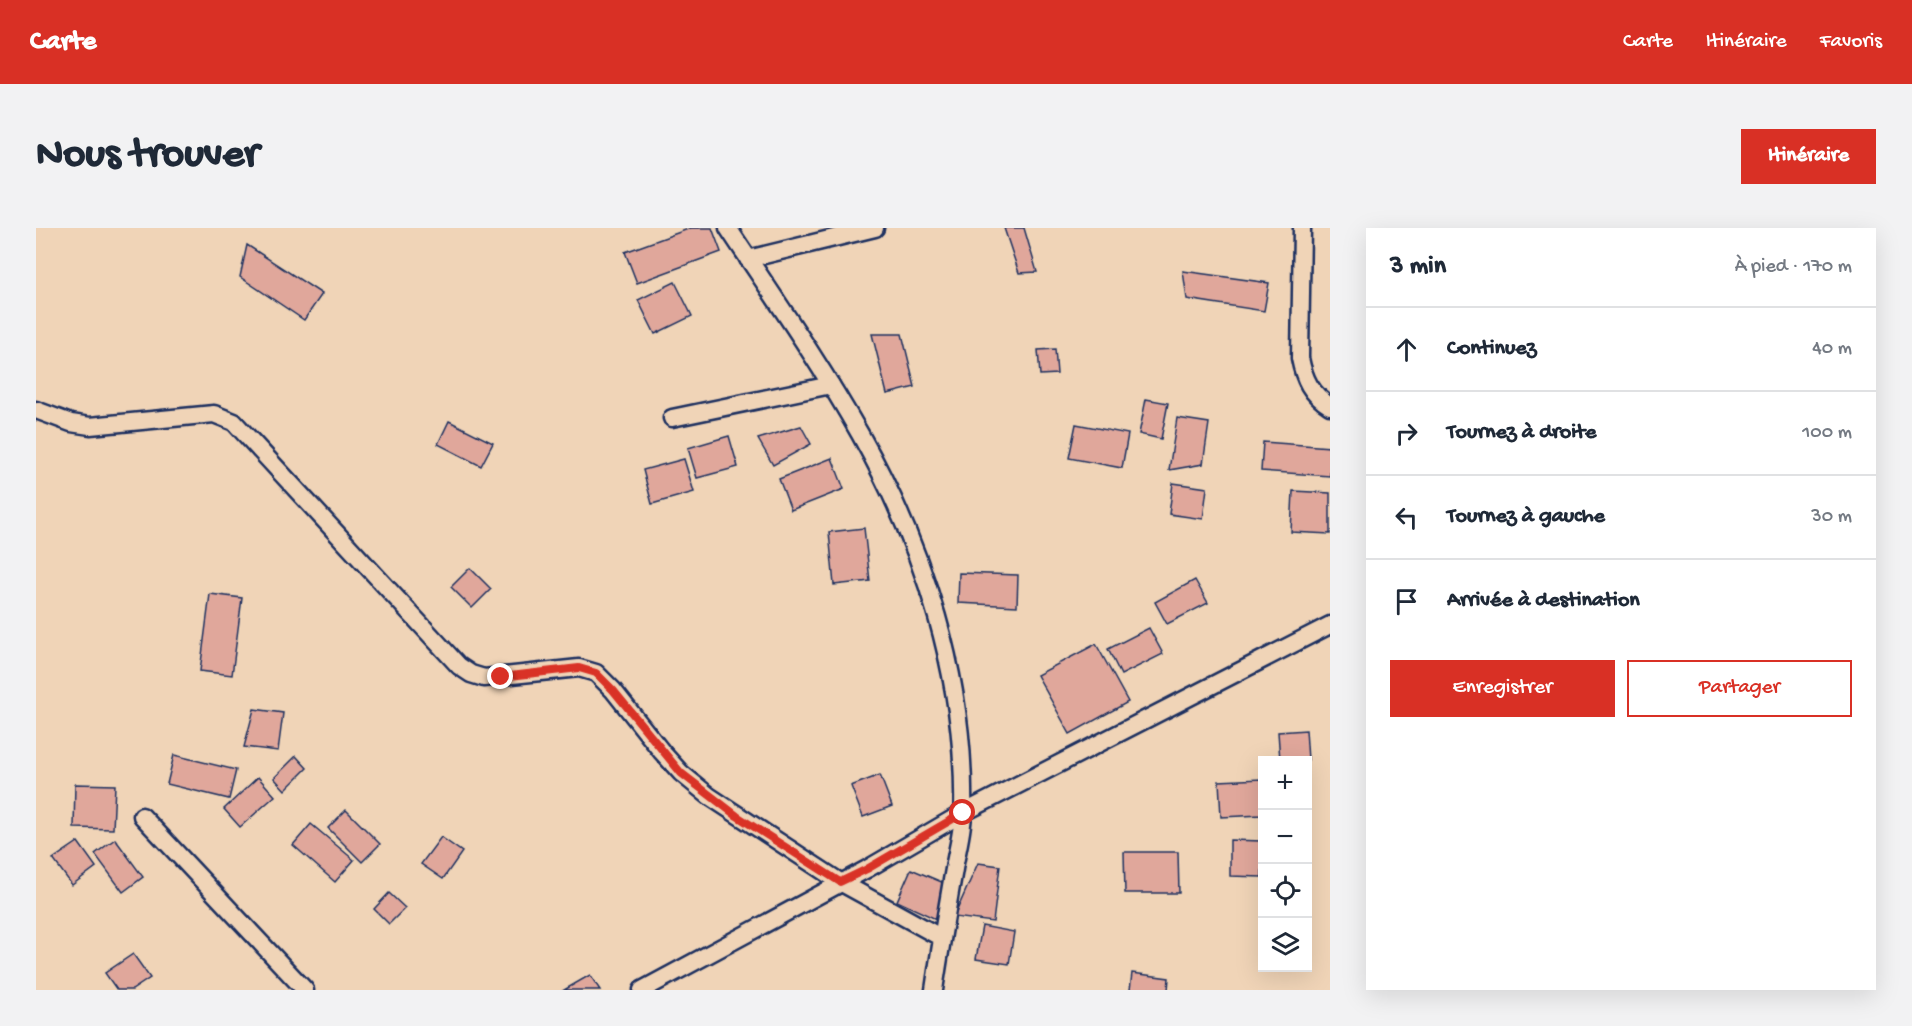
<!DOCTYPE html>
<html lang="fr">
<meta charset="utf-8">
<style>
body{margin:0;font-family:"Gochi Hand",sans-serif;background:#f2f2f3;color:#1f2937}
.controls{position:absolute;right:18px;bottom:18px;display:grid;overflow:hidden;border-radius:0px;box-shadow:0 6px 24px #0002}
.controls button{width:54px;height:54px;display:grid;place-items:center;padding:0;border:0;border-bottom:2px solid #e0e1e3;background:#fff;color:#1f2937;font:30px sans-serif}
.stop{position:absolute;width:18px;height:18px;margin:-14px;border:4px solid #d93025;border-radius:50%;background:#fff}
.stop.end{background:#d93025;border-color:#fff;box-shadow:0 2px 6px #0008}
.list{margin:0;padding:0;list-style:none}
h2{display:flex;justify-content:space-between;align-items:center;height:78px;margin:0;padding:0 24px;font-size:26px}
h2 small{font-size:20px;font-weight:400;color:#747a83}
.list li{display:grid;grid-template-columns:39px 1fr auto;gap:18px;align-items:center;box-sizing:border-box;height:84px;padding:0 24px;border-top:2px solid #e0e1e3}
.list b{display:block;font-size:22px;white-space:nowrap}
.list em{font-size:20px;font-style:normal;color:#747a83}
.actions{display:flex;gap:12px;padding:18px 24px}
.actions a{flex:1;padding:14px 0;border:2px solid #d93025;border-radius:0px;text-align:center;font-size:21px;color:#d93025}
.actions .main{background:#d93025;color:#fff}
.icon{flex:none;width:33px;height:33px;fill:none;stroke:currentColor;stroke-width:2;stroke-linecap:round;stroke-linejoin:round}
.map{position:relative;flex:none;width:1294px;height:762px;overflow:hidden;border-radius:0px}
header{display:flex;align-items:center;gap:36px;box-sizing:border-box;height:84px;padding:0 30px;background:#d93025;color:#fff}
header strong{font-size:28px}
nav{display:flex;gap:33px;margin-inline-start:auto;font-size:21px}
.intro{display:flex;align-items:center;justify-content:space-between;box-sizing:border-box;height:144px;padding:0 36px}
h1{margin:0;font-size:42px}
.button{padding:15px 27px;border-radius:0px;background:#d93025;color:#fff;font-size:21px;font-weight:700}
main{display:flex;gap:36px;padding:0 36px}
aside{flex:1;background:#fff;border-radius:0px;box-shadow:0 6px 24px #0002}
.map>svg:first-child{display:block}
.building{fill:#e0a79b;stroke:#1b2f5e;stroke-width:1.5}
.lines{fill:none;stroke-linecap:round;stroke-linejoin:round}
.minor-casing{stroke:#1b2f5e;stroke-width:21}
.minor{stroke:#f0d4b7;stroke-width:16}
.route{stroke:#d93025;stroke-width:8}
</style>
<header>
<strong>Carte</strong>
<nav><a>Carte</a><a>Itinéraire</a><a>Favoris</a></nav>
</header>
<div class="intro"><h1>Nous trouver</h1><a class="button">Itinéraire</a></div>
<main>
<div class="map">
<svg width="1294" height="762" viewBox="0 0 1294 762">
<rect width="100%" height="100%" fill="#f0d4b7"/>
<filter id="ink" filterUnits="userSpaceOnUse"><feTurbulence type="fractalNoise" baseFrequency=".0167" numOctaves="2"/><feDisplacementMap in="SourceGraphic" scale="12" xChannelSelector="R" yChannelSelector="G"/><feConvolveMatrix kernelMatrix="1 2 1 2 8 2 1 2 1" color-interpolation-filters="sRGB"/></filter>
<g filter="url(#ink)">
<g class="building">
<polygon points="655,0 676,0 685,24 601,55 589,24"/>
<polygon points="968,0 988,0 1001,44 983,45"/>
<polygon points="211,17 286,66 268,92 204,49"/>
<polygon points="1147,43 1233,55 1228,83 1151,71"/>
<polygon points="639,54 656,88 619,106 602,72"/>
<polygon points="836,106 866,106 879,159 851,166"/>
<polygon points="1019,121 1021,146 1004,147 1002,122"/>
<polygon points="1110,171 1132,175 1125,211 1103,206"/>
<polygon points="1141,190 1173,195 1167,236 1133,242"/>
<polygon points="413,193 457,215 445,238 402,216"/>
<polygon points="1040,196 1092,206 1086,240 1033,230"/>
<polygon points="765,198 775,216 737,237 722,211"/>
<polygon points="693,208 702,239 661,250 652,220"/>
<polygon points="1227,214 1294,219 1294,248 1225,243"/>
<polygon points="796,230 808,261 755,282 743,251"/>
<polygon points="648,231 658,264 616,276 607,242"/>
<polygon points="1137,255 1171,260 1167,291 1133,286"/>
<polygon points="1257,263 1294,265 1294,306 1255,304"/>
<polygon points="828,300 834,353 798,357 793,304"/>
<polygon points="434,340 455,361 436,380 415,359"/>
<polygon points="923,345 982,347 981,378 922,375"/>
<polygon points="1159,352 1172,375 1131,396 1119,374"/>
<polygon points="174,366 206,370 196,447 164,443"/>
<polygon points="1113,400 1127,426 1085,447 1072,421"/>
<polygon points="1060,416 1092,474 1034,506 1001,447"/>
<polygon points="218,481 247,485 242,523 208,519"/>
<polygon points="1270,502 1272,532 1244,532 1242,504"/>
<polygon points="138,527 200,542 193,571 131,556"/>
<polygon points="260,528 271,540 249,562 238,550"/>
<polygon points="844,547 856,578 827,589 815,558"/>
<polygon points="222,549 239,568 204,599 188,581"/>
<polygon points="1226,551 1226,587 1185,589 1183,553"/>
<polygon points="39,556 79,557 77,601 38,600"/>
<polygon points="310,582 344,616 326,634 292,600"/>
<polygon points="275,596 318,632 299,654 257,617"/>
<polygon points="405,609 426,624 407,651 385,636"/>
<polygon points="79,611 107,649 87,664 59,626"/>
<polygon points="1194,612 1226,613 1226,649 1194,648"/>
<polygon points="42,614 60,639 36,657 17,631"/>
<polygon points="1088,624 1142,624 1143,665 1089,665"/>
<polygon points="942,635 964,638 957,694 918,689"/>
<polygon points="875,641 908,655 902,692 861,673"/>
<polygon points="353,665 369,680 353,696 338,681"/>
<polygon points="946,698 978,704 973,736 940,731"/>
<polygon points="97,726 114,750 96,762 81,762 69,745"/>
<polygon points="1096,745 1133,750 1132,762 1094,762"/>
<polygon points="554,747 564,762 528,762"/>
</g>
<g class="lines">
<defs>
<g id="minor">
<path d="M692 0C737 68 784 135 824 206 888 320 930 451 927 583 927 602 921 622 918 641 911 681 904 722 898 762"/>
<path d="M1266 0 1264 130C1268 151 1275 166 1294 178"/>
<polyline points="712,31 839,0"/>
<polyline points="0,182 35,195 54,198 178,186 198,194 423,438 435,446 448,450 543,440 560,445 577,462 626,524 645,545 673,568 804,654 906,710"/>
<polyline points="636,190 795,157"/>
<polyline points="106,588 269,762"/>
<polyline points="606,762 831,641 927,585 1294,397"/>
</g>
</defs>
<use href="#minor" class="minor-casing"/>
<use href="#minor" class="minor"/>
</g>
</g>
<g class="lines" filter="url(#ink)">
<polyline class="route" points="465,449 543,440 560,445 577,462 645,545 701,588 804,654 831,641 927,585"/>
</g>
</svg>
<div class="controls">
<button>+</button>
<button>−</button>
<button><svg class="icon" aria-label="locate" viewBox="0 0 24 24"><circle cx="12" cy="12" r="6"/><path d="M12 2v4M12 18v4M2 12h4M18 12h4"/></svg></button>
<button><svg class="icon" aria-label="layers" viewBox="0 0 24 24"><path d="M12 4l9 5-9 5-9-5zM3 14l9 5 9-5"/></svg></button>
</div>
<div class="stop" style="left:927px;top:585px"></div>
<div class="stop end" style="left:465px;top:449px"></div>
</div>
<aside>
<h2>3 min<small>À pied · 170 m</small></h2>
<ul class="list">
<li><svg class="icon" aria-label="ahead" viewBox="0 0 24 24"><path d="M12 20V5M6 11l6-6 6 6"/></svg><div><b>Continuez</b></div><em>40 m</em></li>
<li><svg class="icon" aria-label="right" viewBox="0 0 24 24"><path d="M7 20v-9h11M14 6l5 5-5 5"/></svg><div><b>Tournez à droite</b></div><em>100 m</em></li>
<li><svg class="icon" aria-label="left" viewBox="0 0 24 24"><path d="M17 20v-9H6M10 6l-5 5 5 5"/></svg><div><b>Tournez à gauche</b></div><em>30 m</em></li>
<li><svg class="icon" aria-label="arrive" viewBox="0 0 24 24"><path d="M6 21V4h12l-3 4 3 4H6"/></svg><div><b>Arrivée à destination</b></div></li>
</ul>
<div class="actions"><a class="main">Enregistrer</a><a>Partager</a></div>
</aside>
</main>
